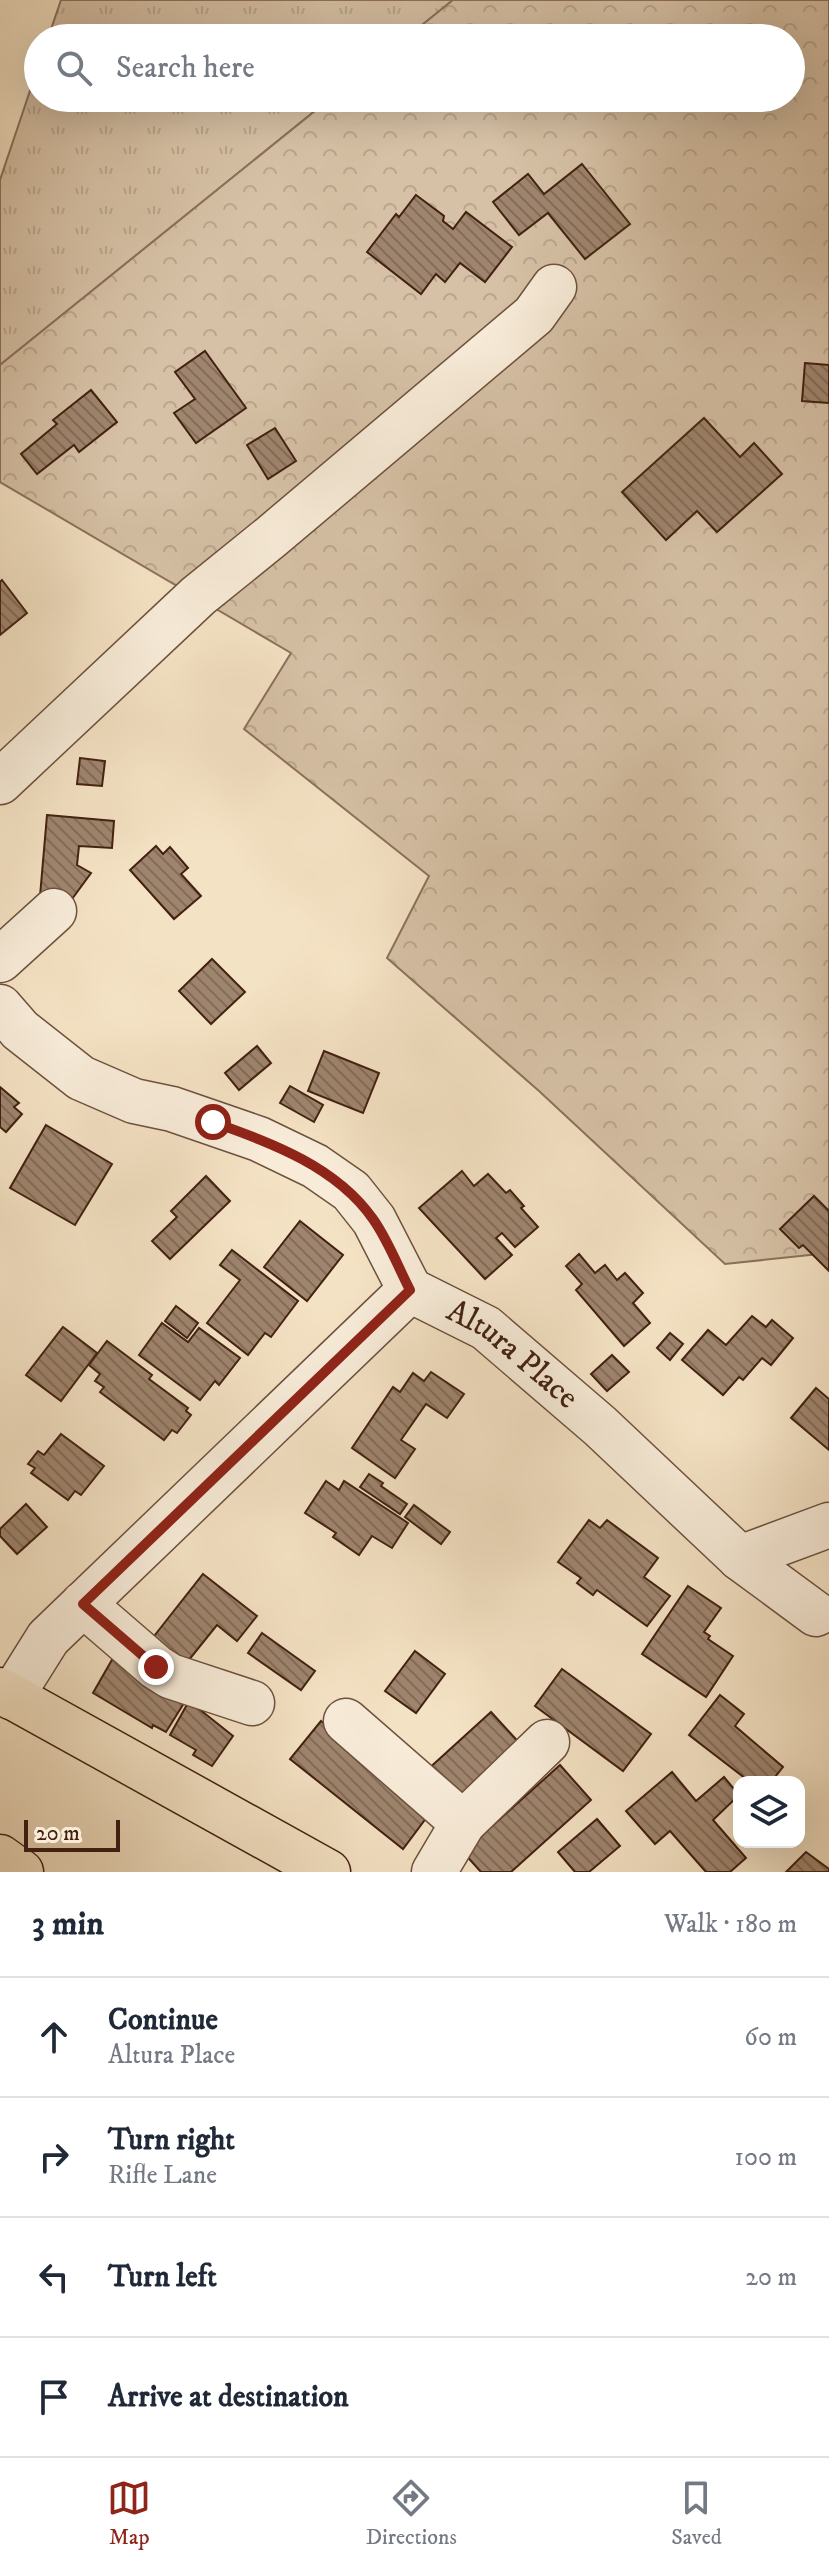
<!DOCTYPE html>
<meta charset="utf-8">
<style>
body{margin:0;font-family:"IM FELL DW Pica",serif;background:#f6f6f7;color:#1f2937}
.controls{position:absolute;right:24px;bottom:24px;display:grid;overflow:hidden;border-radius:16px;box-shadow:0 8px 32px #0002}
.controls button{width:72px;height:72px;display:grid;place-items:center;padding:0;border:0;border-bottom:2px solid #e0e1e3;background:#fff;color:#1f2937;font:40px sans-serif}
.scale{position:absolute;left:24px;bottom:20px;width:96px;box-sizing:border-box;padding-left:8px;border:4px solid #422111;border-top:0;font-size:22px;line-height:28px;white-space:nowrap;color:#422111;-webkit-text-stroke:6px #f8ecd9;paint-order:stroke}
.stop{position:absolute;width:24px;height:24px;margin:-18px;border:6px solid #8f2418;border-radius:50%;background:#fff}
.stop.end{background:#8f2418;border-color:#fff;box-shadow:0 2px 8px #0008}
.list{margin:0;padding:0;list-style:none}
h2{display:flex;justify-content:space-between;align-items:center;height:104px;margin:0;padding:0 32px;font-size:34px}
h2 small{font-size:26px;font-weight:400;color:#747a83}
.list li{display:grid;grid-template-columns:52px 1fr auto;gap:24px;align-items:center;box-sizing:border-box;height:120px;padding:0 32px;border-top:2px solid #e0e1e3}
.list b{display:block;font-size:30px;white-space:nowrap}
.list p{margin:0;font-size:26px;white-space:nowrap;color:#747a83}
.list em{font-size:26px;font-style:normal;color:#747a83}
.icon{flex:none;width:44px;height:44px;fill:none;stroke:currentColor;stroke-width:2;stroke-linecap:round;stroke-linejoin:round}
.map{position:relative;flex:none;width:829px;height:1872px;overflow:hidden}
.search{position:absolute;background:#fff;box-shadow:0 8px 32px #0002;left:24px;right:24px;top:24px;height:88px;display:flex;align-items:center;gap:20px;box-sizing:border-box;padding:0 28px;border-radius:44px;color:#747a83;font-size:30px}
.sheet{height:584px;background:#fff}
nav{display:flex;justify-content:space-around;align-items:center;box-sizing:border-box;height:112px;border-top:2px solid #e0e1e3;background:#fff;font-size:22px;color:#747a83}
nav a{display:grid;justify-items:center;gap:4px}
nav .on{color:#8f2418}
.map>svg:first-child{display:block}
.grass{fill:url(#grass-tufts);stroke:#8c715c;stroke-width:2}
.forest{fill:url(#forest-crowns);stroke:#8c715c;stroke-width:2}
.building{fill:url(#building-back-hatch);stroke:#422111;stroke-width:2}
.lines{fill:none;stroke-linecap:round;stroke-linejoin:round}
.minor-casing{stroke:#6e513e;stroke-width:47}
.major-casing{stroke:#422111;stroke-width:47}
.highway-casing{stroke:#422111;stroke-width:47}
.minor{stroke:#f8ecd9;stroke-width:44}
.major{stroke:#f4e2c4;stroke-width:44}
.highway{stroke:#f4e2c4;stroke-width:44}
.route{stroke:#8f2418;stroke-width:10}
.labels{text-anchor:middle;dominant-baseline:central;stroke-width:8;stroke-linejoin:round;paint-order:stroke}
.street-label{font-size:32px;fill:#422111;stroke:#f8ecd9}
</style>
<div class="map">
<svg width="829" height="1872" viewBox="0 0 829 1872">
<defs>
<pattern id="grass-tufts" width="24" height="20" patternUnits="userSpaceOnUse" patternTransform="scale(2)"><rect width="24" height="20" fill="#d6c1a6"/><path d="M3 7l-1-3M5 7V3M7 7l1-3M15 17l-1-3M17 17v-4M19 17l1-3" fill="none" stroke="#b9a68e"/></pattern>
<pattern id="forest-crowns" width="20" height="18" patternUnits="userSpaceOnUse" patternTransform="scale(2)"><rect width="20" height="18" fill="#d6c1a6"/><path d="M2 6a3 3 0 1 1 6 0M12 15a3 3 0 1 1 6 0" fill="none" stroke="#b9a68e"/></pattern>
<pattern id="building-back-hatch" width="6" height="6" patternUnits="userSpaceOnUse" patternTransform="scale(2)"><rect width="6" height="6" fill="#9f856e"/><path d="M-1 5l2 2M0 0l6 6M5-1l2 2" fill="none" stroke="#836c59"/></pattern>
</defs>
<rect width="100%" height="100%" fill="#f4e2c4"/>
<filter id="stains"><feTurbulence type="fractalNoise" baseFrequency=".0025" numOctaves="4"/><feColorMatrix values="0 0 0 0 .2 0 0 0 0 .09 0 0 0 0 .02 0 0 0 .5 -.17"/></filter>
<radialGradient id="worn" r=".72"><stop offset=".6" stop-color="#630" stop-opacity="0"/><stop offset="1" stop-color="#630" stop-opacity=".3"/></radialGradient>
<g class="grass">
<polygon points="61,0 453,0 406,38 48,38"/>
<polygon points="38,67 38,98 331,98 0,365 0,180"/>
</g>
<polygon class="forest" points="453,0 829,0 829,1253 725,1264 539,1091 387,958 429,876 244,729 291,653 0,482 0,365 331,98 791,98 791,38 406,38"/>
<g class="building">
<polygon points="582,164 630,224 585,259 548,213 519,235 493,202 528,174 544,194"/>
<polygon points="416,195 444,216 443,221 453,229 466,212 512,247 485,282 460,263 445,282 436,274 421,294 367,252 396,214 399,217"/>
<polygon points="205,351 246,408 196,443 174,413 195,399 175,372"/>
<polygon points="805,363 829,365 829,403 802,401"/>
<polygon points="91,390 117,422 79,452 74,445 37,474 21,454 57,424 53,420"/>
<polygon points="704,418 740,457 754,443 782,474 717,532 697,511 666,540 622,492"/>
<polygon points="275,428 296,461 268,479 247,445"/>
<polygon points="2,580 27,613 0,635 0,582"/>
<polygon points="80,758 105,761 102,786 77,784"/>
<polygon points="47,815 114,821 112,848 79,846 77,865 91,873 72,899 40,896"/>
<polygon points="156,846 163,854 170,847 188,868 181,874 201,896 174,919 130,870"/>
<polygon points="212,959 245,992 211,1024 179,991"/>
<polygon points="257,1046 271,1063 239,1090 225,1073"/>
<polygon points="324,1051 379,1073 363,1113 308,1091"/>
<polygon points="290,1086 323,1105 314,1122 280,1103"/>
<polygon points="0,1087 19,1103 14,1107 22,1114 6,1132 0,1127"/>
<polygon points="46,1125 112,1164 75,1225 10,1188"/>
<polygon points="462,1171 474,1186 488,1174 506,1193 510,1190 524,1206 521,1208 538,1227 515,1247 502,1233 496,1238 512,1255 485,1279 419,1208"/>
<polygon points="206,1176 230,1201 170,1259 152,1241 177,1217 171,1211"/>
<polygon points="814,1196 829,1211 829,1271 803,1245 799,1248 780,1229"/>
<polygon points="300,1221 343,1255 307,1301 264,1267"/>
<polygon points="232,1250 298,1301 271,1337 265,1333 248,1355 207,1323 240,1280 220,1265"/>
<polygon points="579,1254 595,1273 605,1265 617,1280 625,1273 643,1293 633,1303 650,1323 624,1346 576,1290 582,1284 566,1266"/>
<polygon points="176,1306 198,1323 187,1338 165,1321"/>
<polygon points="752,1316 766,1327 772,1320 793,1338 771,1365 762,1358 743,1380 739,1377 723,1395 682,1360 708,1330 726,1345"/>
<polygon points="162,1323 188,1342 199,1328 240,1358 219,1385 215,1381 200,1400 139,1355"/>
<polygon points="63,1327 97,1353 61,1401 26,1375"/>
<polygon points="670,1333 683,1344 670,1360 657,1348"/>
<polygon points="107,1341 152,1375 149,1379 188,1408 186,1411 191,1415 177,1433 172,1430 164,1440 100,1392 104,1387 95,1381 100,1374 89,1365"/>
<polygon points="612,1355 629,1372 607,1391 591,1374"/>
<polygon points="431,1372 464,1394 447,1418 426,1404 401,1440 415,1449 395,1478 352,1448 393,1387 400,1392 413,1373 424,1381"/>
<polygon points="816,1388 829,1399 829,1450 791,1418"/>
<polygon points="61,1434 104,1466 81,1495 75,1491 68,1500 31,1473 35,1468 28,1464 38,1451 44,1455"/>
<polygon points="369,1474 383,1483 381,1486 407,1504 400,1514 360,1487"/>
<polygon points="326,1481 339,1490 344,1481 408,1523 392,1548 372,1536 359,1555 333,1537 336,1533 305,1513"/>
<polygon points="26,1504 47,1527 17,1554 0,1536 0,1529"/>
<polygon points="414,1505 450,1532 441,1544 405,1517"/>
<polygon points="589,1520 600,1528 607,1520 658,1558 644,1577 670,1596 647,1626 597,1590 593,1595 577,1583 581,1578 558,1562"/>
<polygon points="203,1574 257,1616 237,1641 217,1625 184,1666 151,1640"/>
<polygon points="688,1586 721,1608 704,1632 710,1636 708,1639 733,1656 706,1697 642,1654"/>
<polygon points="262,1633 315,1671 301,1690 248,1653"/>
<polygon points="415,1651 445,1674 416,1713 385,1691"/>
<polygon points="113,1658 184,1703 166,1732 153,1725 152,1728 93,1693"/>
<polygon points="562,1669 651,1734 623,1771 535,1706"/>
<polygon points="720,1695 744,1714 735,1726 783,1767 771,1782 750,1782 689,1735"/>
<polygon points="189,1701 233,1736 212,1766 193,1755 196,1750 170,1735"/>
<polygon points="491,1712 523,1747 458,1806 426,1771"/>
<polygon points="321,1721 433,1809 403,1849 290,1759"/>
<polygon points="560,1765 591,1800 511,1872 481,1872 463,1852"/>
<polygon points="672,1772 696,1801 724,1777 739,1795 713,1820 746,1858 730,1872 706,1872 670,1831 655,1844 626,1811"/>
<polygon points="597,1819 620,1846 589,1872 575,1872 558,1852"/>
<polygon points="806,1852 829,1869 829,1872 786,1872"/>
</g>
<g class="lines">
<defs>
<g id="minor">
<polyline points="0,782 198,596 271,537 534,315 554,287"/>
<polyline points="0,960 54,911"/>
<path id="s1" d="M0 1007 20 1030 81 1078 134 1101 172 1109 259 1139 315 1166 351 1191 374 1220 410 1290 486 1328 600 1426 740 1558 816 1614"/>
<polyline points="740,1558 829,1525"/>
<polyline points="83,1604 156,1667 170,1676 252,1703"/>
<polyline points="11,1697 48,1638 410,1290"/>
<polyline points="346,1721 463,1823"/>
<polyline points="434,1872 463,1823 547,1742"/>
</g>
<polyline id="major" points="0,1690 328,1872"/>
<polyline id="highway" points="0,1857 21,1872"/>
</defs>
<use href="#minor" class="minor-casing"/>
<use href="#major" class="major-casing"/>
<use href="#highway" class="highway-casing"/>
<use href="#minor" class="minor"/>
<use href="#major" class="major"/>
<use href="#highway" class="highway"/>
</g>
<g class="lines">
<path class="route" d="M156 1667 83 1604 410 1290C398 1267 388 1240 373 1219 336 1166 271 1143 213 1122"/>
</g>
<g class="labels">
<g class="street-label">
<text stroke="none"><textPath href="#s1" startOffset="640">Altura Place</textPath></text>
</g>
</g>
<rect width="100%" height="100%" filter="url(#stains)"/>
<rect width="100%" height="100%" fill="url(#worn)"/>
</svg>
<div class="controls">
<button><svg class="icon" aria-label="layers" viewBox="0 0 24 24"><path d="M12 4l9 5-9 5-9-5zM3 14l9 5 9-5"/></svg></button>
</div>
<div class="scale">20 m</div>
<div class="stop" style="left:213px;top:1122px"></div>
<div class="stop end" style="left:156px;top:1667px"></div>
<div class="search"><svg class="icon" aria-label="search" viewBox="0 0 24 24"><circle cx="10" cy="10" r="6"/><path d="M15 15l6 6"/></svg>Search here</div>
</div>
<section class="sheet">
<h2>3 min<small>Walk · 180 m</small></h2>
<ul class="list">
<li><svg class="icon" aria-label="ahead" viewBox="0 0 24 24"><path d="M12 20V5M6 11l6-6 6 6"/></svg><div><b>Continue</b><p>Altura Place</p></div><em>60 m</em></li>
<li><svg class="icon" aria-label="right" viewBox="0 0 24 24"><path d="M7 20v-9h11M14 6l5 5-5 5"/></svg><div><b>Turn right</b><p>Rifle Lane</p></div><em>100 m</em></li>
<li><svg class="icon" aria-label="left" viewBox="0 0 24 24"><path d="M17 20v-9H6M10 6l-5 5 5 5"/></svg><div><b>Turn left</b></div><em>20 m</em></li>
<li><svg class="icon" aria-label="arrive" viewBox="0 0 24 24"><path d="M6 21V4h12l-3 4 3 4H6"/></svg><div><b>Arrive at destination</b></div></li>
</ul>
</section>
<nav>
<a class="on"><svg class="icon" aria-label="map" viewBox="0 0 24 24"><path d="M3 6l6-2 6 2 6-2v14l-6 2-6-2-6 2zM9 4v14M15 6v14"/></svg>Map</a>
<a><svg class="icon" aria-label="directions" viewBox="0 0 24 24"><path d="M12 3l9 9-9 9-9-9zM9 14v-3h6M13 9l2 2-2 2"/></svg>Directions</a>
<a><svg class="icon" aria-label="saved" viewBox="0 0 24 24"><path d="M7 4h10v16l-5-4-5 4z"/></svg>Saved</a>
</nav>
